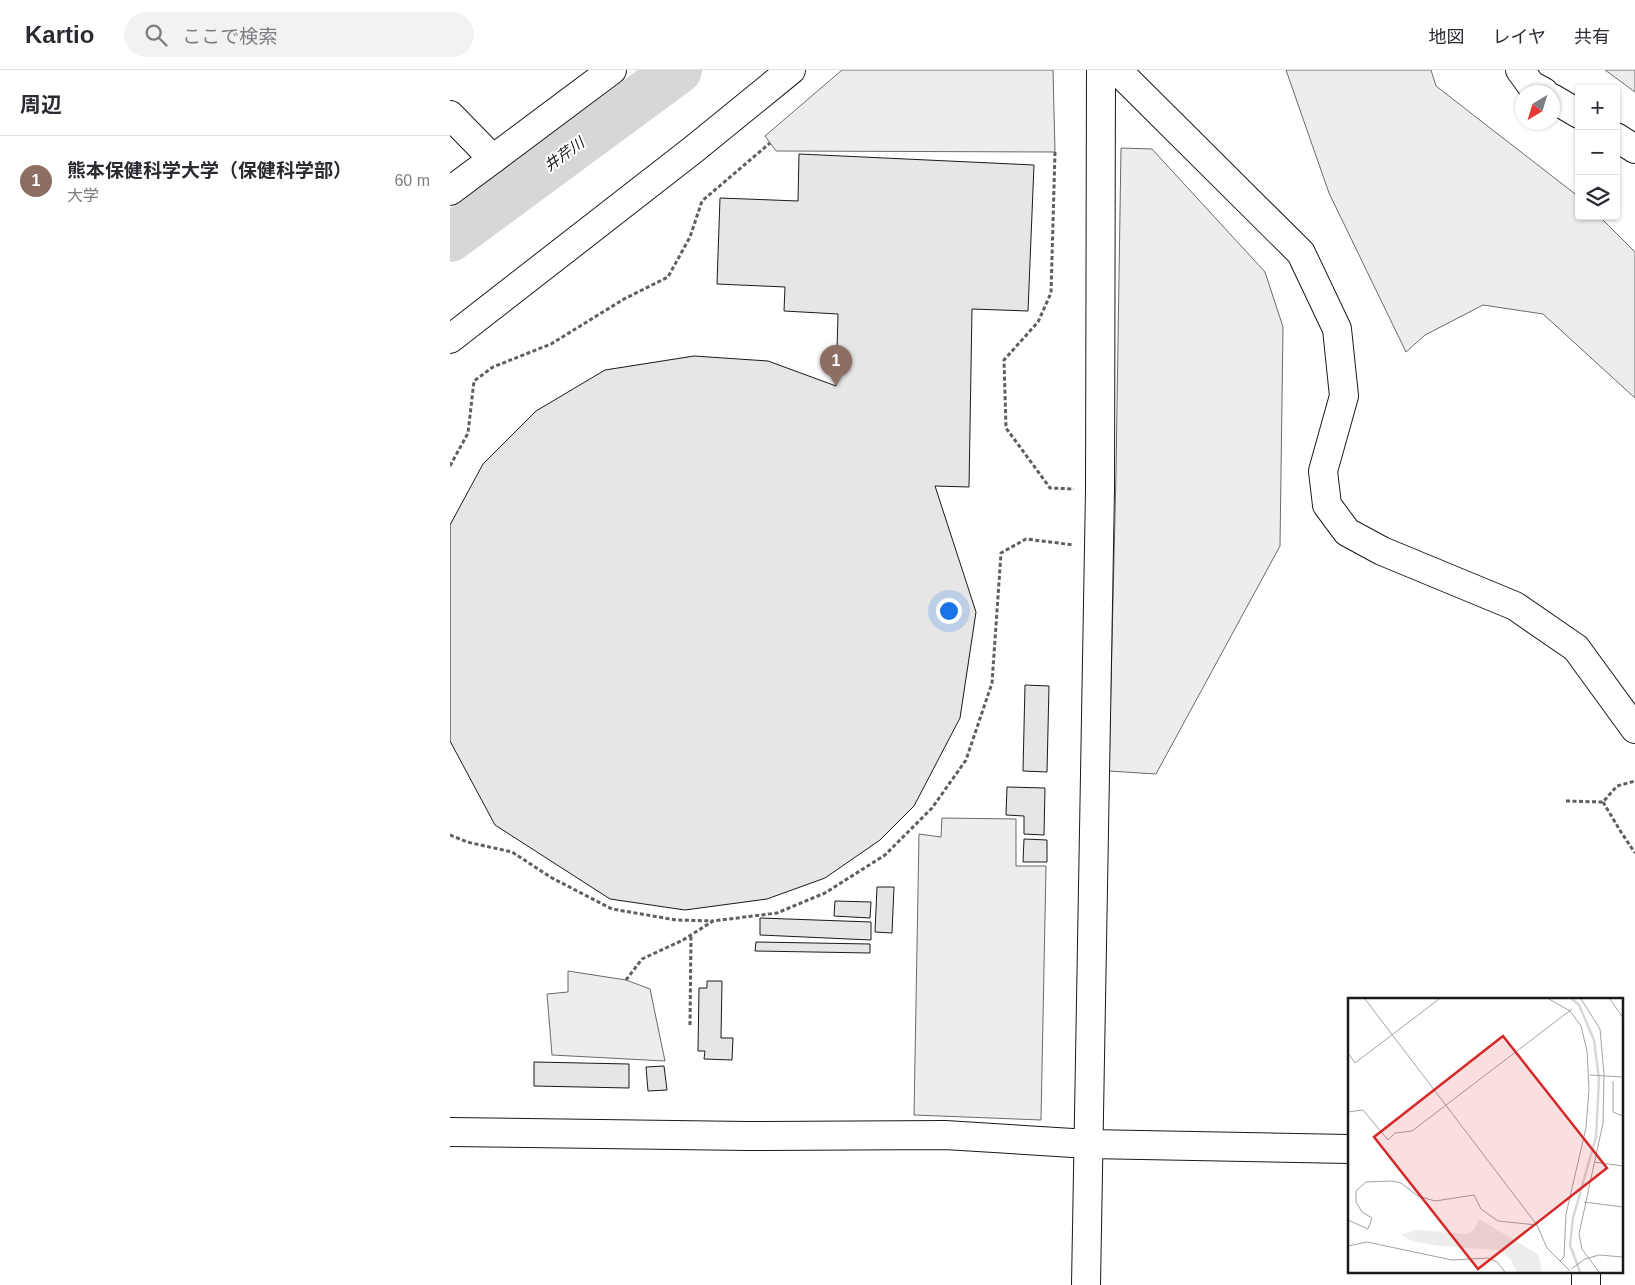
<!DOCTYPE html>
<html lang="ja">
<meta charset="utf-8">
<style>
body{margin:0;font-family:Helvetica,"Noto Sans JP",sans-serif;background:#f2f2f3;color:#2b2b33}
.controls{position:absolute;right:15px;top:15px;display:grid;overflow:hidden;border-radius:5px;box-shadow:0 1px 4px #0004}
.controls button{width:45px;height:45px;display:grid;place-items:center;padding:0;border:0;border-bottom:1px solid #e1e1e2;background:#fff;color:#2b2b33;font:25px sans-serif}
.compass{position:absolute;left:1065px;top:15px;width:45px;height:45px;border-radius:50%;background:#fff;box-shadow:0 1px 4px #0004;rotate:218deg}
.you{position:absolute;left:498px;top:540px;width:18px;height:18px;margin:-12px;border:4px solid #fff;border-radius:50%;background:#1a73e8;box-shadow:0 0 0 8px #1a73e833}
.badge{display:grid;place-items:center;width:32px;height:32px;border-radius:50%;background:#0b8043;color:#fff;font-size:16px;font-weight:700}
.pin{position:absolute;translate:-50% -41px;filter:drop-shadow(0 1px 2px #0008)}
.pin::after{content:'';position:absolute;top:26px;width:18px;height:15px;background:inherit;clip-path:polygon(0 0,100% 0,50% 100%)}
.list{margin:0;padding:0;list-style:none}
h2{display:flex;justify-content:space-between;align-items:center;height:65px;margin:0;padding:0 20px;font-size:21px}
h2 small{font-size:16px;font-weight:400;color:#7c7c81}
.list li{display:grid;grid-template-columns:32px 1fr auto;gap:15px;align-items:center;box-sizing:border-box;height:90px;padding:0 20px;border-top:1px solid #e1e1e2}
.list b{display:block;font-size:19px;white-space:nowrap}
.list p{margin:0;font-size:16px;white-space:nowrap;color:#7c7c81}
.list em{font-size:16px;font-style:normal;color:#7c7c81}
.icon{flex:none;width:28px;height:28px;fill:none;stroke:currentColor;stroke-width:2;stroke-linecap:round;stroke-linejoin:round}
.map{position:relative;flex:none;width:1185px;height:1215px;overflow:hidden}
header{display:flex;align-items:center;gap:30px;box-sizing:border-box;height:70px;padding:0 25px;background:#fff;border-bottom:1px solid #e1e1e2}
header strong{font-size:24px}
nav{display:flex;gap:28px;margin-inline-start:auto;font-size:18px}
.search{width:350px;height:45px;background:#f2f2f3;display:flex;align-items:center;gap:12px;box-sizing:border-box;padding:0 18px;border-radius:28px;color:#7c7c81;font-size:19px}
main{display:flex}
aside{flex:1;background:#fff}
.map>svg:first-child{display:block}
.built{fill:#ededed;stroke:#6a6a6a}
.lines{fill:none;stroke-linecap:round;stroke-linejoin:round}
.river{stroke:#d7d7d7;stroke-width:48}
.building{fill:#e6e6e6;stroke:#1a1a1a}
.minor-casing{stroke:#1a1a1a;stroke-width:30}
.path{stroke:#5f5f5f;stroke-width:3;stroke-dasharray:4 2.5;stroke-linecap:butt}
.minor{stroke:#fff;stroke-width:28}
.labels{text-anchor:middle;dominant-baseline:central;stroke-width:4;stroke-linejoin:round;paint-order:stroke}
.water-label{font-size:15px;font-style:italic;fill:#1a1a1a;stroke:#fff}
.inset-river{fill:none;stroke:#d7d7d7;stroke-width:2.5}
.inset-road{fill:none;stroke:#a3a3a3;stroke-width:1}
.view{fill:#d62828;fill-opacity:0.15;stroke:#d62828;stroke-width:2.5}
.inset-edge{fill:none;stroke:#1a1a1a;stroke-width:2.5}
</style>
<header>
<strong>Kartio</strong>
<div class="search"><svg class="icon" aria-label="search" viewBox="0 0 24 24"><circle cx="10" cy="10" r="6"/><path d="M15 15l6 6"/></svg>ここで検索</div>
<nav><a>地図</a><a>レイヤ</a><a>共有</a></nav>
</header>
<main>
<aside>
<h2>周辺<small></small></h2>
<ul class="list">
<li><span class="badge" style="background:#8d6e63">1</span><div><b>熊本保健科学大学（保健科学部）</b><p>大学</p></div><em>60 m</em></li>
</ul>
</aside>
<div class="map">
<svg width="1185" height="1215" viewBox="0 0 1185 1215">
<rect width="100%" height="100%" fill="#fff"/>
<g class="built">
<polygon points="392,0 603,0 605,82 326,81 315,66"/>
<polygon points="836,0 981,0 986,16 1129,127 1129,146 1149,146 1185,182 1185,328 1093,244 1033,235 975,265 956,282 879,123"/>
<polygon points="1155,0 1185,0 1185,22"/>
<polygon points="671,78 702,79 815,202 833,257 830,476 706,704 659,701 666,403"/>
<polygon points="492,748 566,749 566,796 596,796 591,1050 464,1045 469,764 491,767"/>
<polygon points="118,901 176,910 200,919 215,991 102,985 97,924 118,922"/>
</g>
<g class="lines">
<polyline class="river" points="0,168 228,0"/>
</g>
<g class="building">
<polygon points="349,84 584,95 578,241 522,239 519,417 485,416 526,542 510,648 464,736 430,770 375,808 317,829 235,840 160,829 45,755 0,671 0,455 33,394 86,341 155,300 244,286 318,291 386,316 388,244 334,241 335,217 267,214 270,128 348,131"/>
<polygon points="575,615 599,616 597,702 573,701"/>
<polygon points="557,717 595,718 594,765 574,764 574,746 556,745"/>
<polygon points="574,769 597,770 597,792 573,792"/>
<polygon points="427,817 444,817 442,863 425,862"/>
<polygon points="385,831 421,832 420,848 384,846"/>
<polygon points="310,848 421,852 421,870 310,865"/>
<polygon points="306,872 420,874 420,883 305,881"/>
<polygon points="257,911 272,911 271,968 283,968 282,990 254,989 255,981 248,981 249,918 257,918"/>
<polygon points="84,992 179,994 179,1018 84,1016"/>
<polygon points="214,996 217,1020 198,1021 196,997"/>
</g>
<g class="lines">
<defs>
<g id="minor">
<polyline points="667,0 851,183 887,259 894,326 873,401 877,435 897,462 932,481 1065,536 1126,578 1185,659"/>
<polyline points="1070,0 1081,15 1094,22"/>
<polyline points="1102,28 1129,44"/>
<polyline points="0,45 43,89"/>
<polyline points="1166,67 1185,79"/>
<polyline points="0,121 162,0"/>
<polyline points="0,269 244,79 341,0"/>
<polyline points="0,1062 298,1066 495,1065 639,1074 899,1079"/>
<polyline points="1136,1201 1136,1215"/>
<polyline points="636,1215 650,420 651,0"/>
</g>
</defs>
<use href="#minor" class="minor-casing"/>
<g class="path">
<polyline points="605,82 601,223 588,252 554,290 556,358 600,418 624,419"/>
<polyline points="0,396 18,363 24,311 43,297 101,274 174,229 218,207 240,167 252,131 320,73"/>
<polyline points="1116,731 1153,732 1167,716 1185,711"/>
<polyline points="1153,732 1171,762 1185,783"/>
<polyline points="0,765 17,772 62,782 102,808 162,839 226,850 263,851"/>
<polyline points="176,910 192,889 233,870 263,851 327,843 375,823 435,785 482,738 516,690 542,613 551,483 576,469 624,475"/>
<polyline points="240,955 241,865"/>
</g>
<use href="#minor" class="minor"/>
</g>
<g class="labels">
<g class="water-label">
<text transform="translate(114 84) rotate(-36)">井芹川</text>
</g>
</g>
<g transform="translate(898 928)">
<rect width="275" height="275" fill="#fff"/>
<path d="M131 221 190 256 194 274H169L162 260 150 252 93 248 64 243 53 237 67 232 119 236 126 232Z" fill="#ededed"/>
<path class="inset-river" d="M224 1 231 7 246 42 251 81 248 139 225 220 222 247 232 274"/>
<path class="inset-road" d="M17 1 189 227 199 250 222 273M201 1 222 13 233 28 239 53 241 91 238 130 218 216 216 259 212 263M233 1 252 31 256 76 255 125 231 236 234 251 251 274M262 1 275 20M0 55 7 65 91 1M242 77 275 79M265 83V114L275 118M0 114 15 112 40 142 47 135 64 133 224 11M246 164 275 168M236 204 275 209M0 222 20 231 24 220 14 214 8 204V193L18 184 44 183 53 185 70 198 87 203 126 197 133 211 150 223 189 227M0 248 19 244 104 262 140 260 149 264 157 274M223 271 237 261 251 257 275 259"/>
<path class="view" d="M155 38 259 170 130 271 26 139Z"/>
<rect width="275" height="275" class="inset-edge"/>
</g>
</svg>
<div class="controls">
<button>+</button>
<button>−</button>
<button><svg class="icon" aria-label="layers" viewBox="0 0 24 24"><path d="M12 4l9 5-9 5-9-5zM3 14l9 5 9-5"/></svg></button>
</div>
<svg class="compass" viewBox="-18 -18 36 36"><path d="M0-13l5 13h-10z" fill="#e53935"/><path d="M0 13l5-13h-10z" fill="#7c7c81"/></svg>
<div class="you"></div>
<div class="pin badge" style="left:386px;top:316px;background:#8d6e63">1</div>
</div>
</main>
